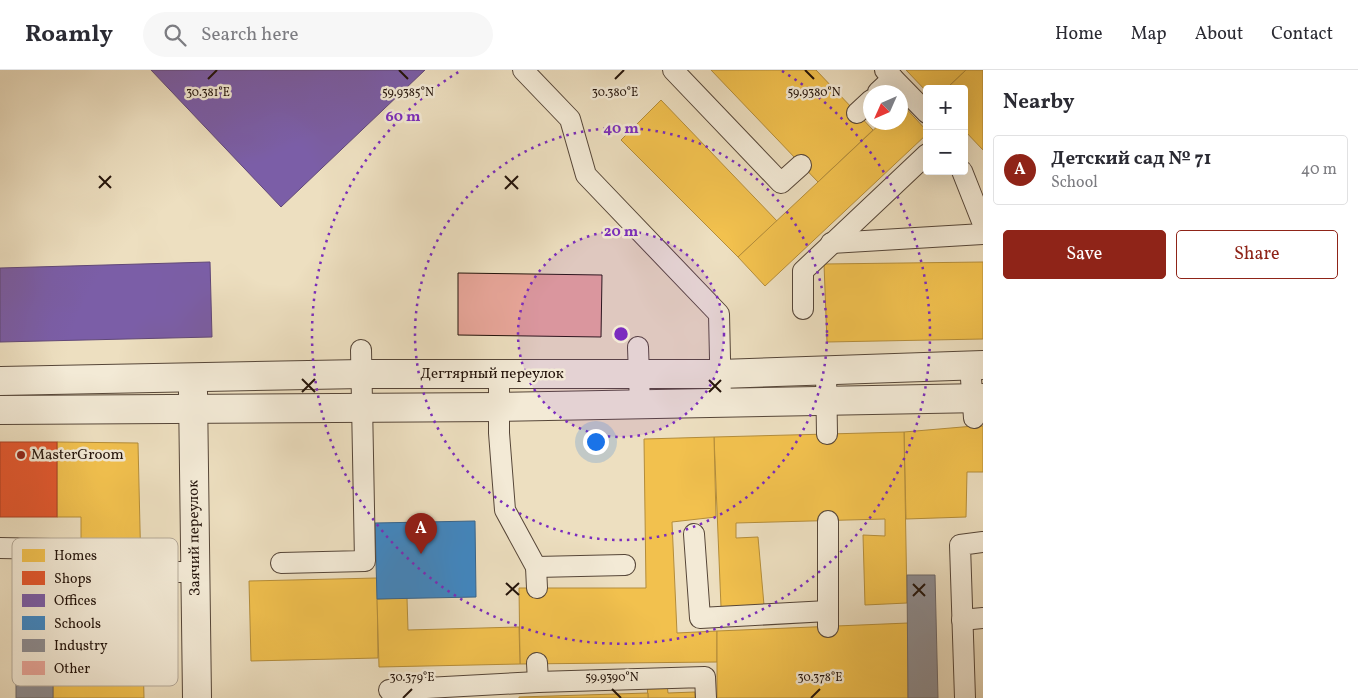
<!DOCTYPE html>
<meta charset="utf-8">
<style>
body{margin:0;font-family:Vollkorn,serif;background:#f7f7f7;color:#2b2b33}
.controls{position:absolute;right:15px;top:15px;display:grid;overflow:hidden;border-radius:5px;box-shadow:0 5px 20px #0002}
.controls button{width:45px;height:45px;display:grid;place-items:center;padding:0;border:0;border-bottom:1px solid #e1e1e2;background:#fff;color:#2b2b33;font:25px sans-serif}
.compass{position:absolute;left:863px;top:15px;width:45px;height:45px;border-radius:50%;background:#fff;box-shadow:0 5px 20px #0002;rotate:225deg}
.you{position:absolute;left:595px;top:371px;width:18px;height:18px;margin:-12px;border:4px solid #fff;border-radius:50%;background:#1a73e8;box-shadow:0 0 0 8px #1a73e833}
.badge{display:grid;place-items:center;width:32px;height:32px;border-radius:50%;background:#8f2418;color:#fff;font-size:16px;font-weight:700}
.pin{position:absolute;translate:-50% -41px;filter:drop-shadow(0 1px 2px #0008)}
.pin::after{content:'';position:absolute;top:26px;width:18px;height:15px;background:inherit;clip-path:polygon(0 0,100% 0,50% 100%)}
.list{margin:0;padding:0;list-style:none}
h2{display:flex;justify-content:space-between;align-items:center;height:65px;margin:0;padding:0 20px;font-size:21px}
h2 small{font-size:16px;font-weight:400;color:#7c7c81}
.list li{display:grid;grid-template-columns:32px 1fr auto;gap:15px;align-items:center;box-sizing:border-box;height:70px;margin:0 10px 10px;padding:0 10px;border:1px solid #e1e1e2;border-radius:5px}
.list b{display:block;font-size:19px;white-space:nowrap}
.list p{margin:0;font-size:16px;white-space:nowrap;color:#7c7c81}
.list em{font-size:16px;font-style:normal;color:#7c7c81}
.actions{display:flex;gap:10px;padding:15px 20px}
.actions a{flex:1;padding:11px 0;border:1px solid #8f2418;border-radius:5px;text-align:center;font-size:18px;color:#8f2418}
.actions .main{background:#8f2418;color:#fff}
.icon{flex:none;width:28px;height:28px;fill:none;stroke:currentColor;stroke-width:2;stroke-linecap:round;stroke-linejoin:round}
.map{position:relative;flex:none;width:983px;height:628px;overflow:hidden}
header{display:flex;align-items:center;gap:30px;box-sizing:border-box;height:70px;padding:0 25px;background:#fff;border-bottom:1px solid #e1e1e2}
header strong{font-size:24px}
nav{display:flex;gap:28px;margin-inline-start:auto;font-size:18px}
.search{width:350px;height:45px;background:#f7f7f7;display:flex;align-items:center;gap:12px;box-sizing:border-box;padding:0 18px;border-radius:28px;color:#7c7c81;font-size:19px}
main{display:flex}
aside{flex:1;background:#fff}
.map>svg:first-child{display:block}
.homes{fill:#f2c14e;stroke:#b48d3a}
.shops{fill:#e4572e;stroke:#aa4323}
.offices{fill:#7b5ea7;stroke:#614878}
.schools{fill:#3f88c5;stroke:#37658d}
.industry{fill:#8d8d92;stroke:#6d6869}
.building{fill:#e8a69a;stroke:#23130a}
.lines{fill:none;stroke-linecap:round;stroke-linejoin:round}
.service-casing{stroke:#564638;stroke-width:22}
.minor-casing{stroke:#564638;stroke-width:30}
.service{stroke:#f3ead6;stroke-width:20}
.minor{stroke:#f3ead6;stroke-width:28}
.ticks{fill:none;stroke:#23130a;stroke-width:2}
.ring{fill:none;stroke:#7b2cbf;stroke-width:2.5;stroke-dasharray:2.5 5}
.poi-dot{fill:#8f2418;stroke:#f3ead6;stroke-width:2}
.labels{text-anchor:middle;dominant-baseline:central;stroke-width:5;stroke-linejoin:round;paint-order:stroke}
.street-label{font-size:15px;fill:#23130a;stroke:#f3ead6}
.poi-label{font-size:15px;fill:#23130a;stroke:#f3ead6;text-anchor:start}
.key{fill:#f3ead6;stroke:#b5aa99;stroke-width:1}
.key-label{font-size:14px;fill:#23130a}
.ticks-label{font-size:12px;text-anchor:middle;fill:#23130a;stroke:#f3ead6;stroke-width:5;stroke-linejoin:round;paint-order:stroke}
.centre{fill:#7b2cbf;stroke:#f3ead6;stroke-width:2.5}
.ring-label{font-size:15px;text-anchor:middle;font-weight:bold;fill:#7b2cbf;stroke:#f3ead6;stroke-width:5;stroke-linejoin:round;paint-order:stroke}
</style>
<header>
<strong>Roamly</strong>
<div class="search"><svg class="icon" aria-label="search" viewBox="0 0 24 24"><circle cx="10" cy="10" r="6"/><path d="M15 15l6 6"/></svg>Search here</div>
<nav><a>Home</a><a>Map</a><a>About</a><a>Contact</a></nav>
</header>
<main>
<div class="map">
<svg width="983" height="628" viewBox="0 0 983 628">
<rect width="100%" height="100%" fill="#eddfc0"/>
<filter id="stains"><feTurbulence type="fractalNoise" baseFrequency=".004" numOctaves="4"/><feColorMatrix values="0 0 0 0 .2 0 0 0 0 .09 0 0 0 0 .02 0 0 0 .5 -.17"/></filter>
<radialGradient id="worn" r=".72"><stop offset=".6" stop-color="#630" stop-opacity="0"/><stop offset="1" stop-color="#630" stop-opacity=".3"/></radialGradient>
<g class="homes">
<polygon points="711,0 816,0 873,60 818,112"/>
<polygon points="906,0 966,0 946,19 927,19 927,22"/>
<polygon points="966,0 983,0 983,80 964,60 964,19 946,19"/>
<polygon points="661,30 777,151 738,187 621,70"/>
<polygon points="902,34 927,61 927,64 765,216 738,187 882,52 901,52"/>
<polygon points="983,192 983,269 827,272 824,194"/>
<polygon points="974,356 983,356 983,402 967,402 966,447 906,449 904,362"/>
<polygon points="904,362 907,533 865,535 863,465 885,466 885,449 736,453 736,468 758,467 764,535 721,537 714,367"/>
<polygon points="714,367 716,447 672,452 677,563 717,561 717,592 520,594 519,518 646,518 644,369"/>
<polygon points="57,372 138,373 144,628 53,628 53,595 81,595 81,447 57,447"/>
<polygon points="377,508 378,588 251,591 249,511"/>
<polygon points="407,528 408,560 519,557 520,594 379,597 377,529"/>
<polygon points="908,553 908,628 717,628 717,561"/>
<polygon points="667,614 668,623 695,622 695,628 648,628 647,615"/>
<polygon points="648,623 648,628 519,628 519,627"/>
</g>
<rect class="shops" x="0" y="372" width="57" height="75"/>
<g class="offices">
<polygon points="151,0 425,0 281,137"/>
<polygon points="210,192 212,267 0,272 0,198"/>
</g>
<polygon class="schools" points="475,451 476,527 377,529 375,453"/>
<g class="industry">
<polygon points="907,505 935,505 938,628 908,628"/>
<polygon points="16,577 53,578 53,628 16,628"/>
</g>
<polygon class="building" points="458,203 602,205 601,267 458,265"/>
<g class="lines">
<defs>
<g id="service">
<polyline points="523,0 570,49 586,105 719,244 721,333"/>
<polyline points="673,0 781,113 801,95"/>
<polyline points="885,0 927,43"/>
<polyline points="878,22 893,8"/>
<polyline points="857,43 871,30"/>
<polyline points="962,101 983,154"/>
<polyline points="831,173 983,164"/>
<polyline points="803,239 803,201 927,84"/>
<polyline points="638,277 640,335"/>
<polyline points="970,296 974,348"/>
<polyline points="826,302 827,364"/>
<polyline points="499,304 499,363 505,440 536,497 537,518"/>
<polyline points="828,451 828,557"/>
<polyline points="694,464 700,548 828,541"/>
<polyline points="0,478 51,479 68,502 81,503"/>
<polyline points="281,493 365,491 361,280"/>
<polyline points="536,497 625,495"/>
<polyline points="68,502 68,584"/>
<polyline points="141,502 195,502"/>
<polyline points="962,550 983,548"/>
<polyline points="537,593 538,612"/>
<polyline points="389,620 538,612 705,607 706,628"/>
<polyline points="965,628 960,475 983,472"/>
</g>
<g id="minor">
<polyline points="0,311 362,304 720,304 983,295"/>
<polyline points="193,322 197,628"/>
<polyline points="0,340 499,337 983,328"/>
</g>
</defs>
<use href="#service" class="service-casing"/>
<use href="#minor" class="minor-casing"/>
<use href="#service" class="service"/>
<use href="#minor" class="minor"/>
</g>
<path class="ticks" d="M399 0 408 9M805 0 814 9M208 9 217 0M615 9 624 0M99 106 111 118M505 106 518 119M99 118 111 106M505 119 518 106M302 309 315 322M709 310 721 322M302 322 315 309M709 322 721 310M506 513 519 525M913 514 925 526M506 525 519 513M913 526 925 514M612 619 621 628M403 628 412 619M811 628 820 619"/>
<circle cx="621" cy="264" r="103" fill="#7b2cbf" fill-opacity=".12"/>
<g class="ring">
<circle cx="621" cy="264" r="103"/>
<circle cx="621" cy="264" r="206"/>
<path d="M782 1A309 309 0 1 1 460 1"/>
</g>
<circle class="poi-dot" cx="21" cy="385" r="5"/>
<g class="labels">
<g class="street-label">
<text x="492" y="304">Дегтярный переулок</text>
<text transform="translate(195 468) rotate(-91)">Заячий переулок</text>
</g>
<g class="poi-label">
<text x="31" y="385">MasterGroom</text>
</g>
</g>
<rect x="12" y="468" width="166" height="148" rx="8" class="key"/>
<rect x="22" y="479" width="23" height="13" fill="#f2c14e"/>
<rect x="22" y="501" width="23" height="14" fill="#e4572e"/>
<rect x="22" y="524" width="23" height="13" fill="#7b5ea7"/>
<rect x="22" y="546" width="23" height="14" fill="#3f88c5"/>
<rect x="22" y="569" width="23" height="13" fill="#8d8d92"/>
<rect x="22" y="591" width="23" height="14" fill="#e8a69a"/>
<g class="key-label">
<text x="54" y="490">Homes</text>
<text x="54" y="513">Shops</text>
<text x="54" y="535">Offices</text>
<text x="54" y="558">Schools</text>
<text x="54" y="580">Industry</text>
<text x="54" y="603">Other</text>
</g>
<g class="ticks-label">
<text x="208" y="26">30.381°E</text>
<text x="408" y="26">59.9385°N</text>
<text x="615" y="26">30.380°E</text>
<text x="814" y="26">59.9380°N</text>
<text x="412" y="611">30.379°E</text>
<text x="612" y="611">59.9390°N</text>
<text x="820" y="611">30.378°E</text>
</g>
<circle cx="621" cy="264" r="8" class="centre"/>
<g class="ring-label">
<text x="403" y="51">60 m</text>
<text x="621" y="63">40 m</text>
<text x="621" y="166">20 m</text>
</g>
<rect width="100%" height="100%" filter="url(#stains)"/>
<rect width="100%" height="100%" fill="url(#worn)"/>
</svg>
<div class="controls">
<button>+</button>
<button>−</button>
</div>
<svg class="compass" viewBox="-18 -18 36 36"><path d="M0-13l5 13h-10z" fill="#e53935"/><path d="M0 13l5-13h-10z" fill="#7c7c81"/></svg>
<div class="you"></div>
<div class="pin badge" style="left:421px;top:484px">A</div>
</div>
<aside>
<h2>Nearby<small></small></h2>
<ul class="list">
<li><span class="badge">A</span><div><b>Детский сад № 71</b><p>School</p></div><em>40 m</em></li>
</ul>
<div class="actions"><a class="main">Save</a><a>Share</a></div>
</aside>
</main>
